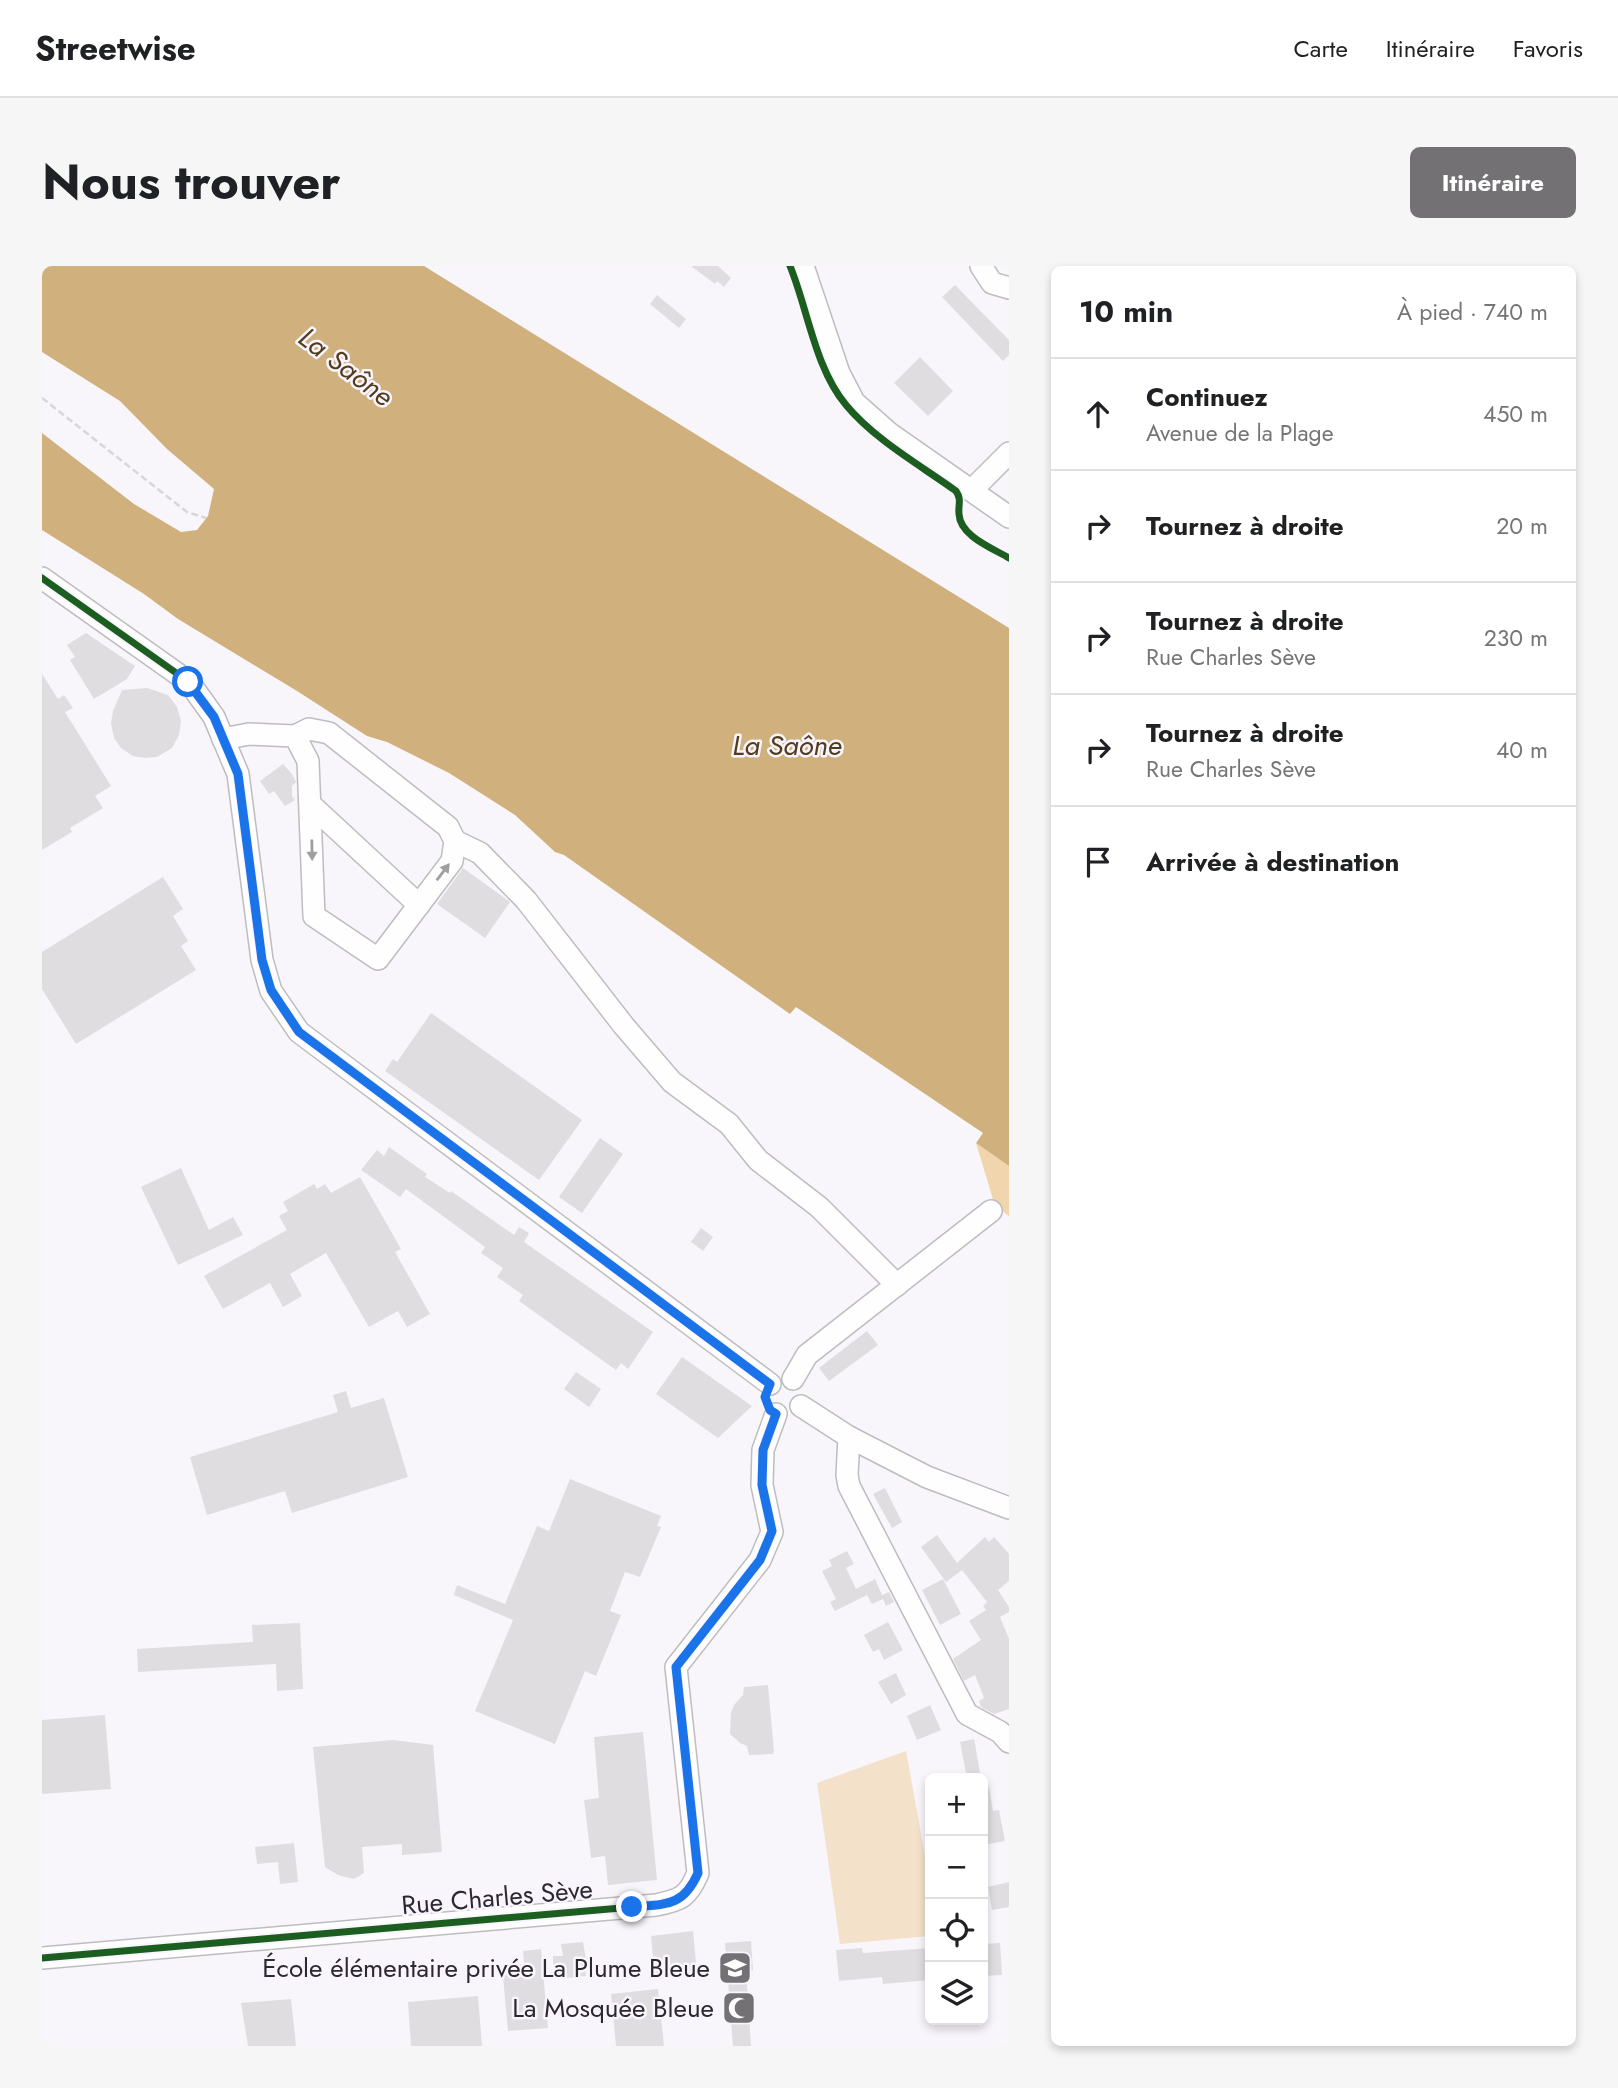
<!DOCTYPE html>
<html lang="fr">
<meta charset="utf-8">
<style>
body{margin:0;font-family:Jost,sans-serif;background:#f6f6f6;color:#202124}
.controls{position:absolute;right:21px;bottom:21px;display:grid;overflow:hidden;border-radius:10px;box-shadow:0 4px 10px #0003}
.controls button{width:63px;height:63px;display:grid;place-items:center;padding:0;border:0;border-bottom:2px solid #e0e0e0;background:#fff;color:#202124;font:35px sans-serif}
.stop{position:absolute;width:21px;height:21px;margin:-16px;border:5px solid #1a73e8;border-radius:50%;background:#fff}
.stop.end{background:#1a73e8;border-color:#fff;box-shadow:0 2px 7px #0008}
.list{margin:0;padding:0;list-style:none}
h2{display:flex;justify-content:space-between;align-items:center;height:91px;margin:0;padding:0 28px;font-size:30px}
h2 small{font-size:23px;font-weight:400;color:#757577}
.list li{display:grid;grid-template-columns:46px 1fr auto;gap:21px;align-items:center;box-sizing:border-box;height:112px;padding:0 28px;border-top:2px solid #e0e0e0}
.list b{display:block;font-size:26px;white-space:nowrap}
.list p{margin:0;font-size:23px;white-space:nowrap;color:#757577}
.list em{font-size:23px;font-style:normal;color:#757577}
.icon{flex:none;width:38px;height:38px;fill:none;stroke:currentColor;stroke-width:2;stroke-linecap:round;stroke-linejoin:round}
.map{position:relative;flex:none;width:967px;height:1780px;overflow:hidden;border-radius:10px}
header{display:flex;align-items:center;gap:42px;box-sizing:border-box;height:98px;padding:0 35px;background:#fff;border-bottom:2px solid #e0e0e0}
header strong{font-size:33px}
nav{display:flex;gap:38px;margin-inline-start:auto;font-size:24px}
.intro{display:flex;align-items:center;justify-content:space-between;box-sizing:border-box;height:168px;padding:0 42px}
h1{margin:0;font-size:49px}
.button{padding:18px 32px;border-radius:10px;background:#747175;color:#fff;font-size:24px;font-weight:700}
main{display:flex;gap:42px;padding:0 42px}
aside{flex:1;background:#fff;border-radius:10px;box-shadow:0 4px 10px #0003}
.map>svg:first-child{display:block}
.green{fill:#f3e1ca}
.forest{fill:#f0d5ad}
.water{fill:#d0b07c}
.building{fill:#e0dde1}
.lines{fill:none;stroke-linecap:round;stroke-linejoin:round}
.minor-casing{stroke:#bebcc0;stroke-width:24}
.path{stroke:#d7d6d8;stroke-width:2.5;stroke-dasharray:7 3.5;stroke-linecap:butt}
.minor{stroke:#fefefe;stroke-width:21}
.cycleway-casing{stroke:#f9f4fd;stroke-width:11}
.cycleway{stroke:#1b5e20;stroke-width:7}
.oneway{fill:#a09fa0}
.route{stroke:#1a73e8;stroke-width:9}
.labels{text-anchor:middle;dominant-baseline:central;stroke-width:5;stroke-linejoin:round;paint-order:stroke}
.street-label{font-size:26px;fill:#2c2a2d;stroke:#f9f4fd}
.poi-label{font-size:26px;fill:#2c2a2d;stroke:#f9f4fd;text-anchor:end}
.water-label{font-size:28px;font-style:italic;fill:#513d1c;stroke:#f9f4fd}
</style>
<header>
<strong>Streetwise</strong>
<nav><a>Carte</a><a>Itinéraire</a><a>Favoris</a></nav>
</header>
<div class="intro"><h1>Nous trouver</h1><a class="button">Itinéraire</a></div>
<main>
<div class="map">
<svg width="967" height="1780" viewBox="0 0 967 1780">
<rect width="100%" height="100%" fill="#f9f6fb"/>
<polygon class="green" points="864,1485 888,1617 888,1670 798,1678 775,1517"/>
<polygon class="forest" points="934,877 967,900 967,950 953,940"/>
<polygon class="water" points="0,0 382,0 967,362 967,900 934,877 941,867 754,741 748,748 522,589 513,586 473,549 407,507 345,476 325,470 255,425 136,353 102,328 0,264 0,167 92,238 139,266 155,264 166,250 172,223 125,183 78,135 0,86"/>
<g class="building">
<polygon points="649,0 676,0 689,12 682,21 675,15 673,18"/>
<polygon points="913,19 967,74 967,89 961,95 900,31"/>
<polygon points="615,29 644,53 637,62 608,38"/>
<polygon points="878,91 911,125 886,150 852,117"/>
<polygon points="44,367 93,400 85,413 52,433 28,394 33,391 25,379"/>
<polygon points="0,408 16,433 22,429 31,442 23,446 69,520 53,530 61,542 28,562 30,566 0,584"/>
<polygon points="105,422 126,429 135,441 139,455 137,469 130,482 115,491 103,492 91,490 79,482 72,472 69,457 71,445 80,424"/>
<polygon points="241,498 250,508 254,516 250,520 250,530 253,534 243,540 232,525 227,528 218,515"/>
<polygon points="421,602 468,636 443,672 395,638"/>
<polygon points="121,611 141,643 131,650 146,675 139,680 154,704 34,778 0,723 0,686"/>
<polygon points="389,747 540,854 497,914 343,805 351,793 355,796"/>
<polygon points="558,872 581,888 540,947 517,931"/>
<polygon points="347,881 385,908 383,911 408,927 409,925 472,969 477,961 487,967 482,976 611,1066 586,1103 579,1097 574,1104 477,1035 481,1029 455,1011 461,1002 439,987 443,981 364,923 358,931 319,904 335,884 342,890"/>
<polygon points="139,902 167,964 191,951 201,969 136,999 99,921"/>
<polygon points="318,911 359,983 353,986 388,1048 365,1061 356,1045 327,1061 284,987 248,1008 260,1030 241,1041 228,1017 181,1043 162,1010 245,964 237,950 246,945 241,936 272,918 275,923 283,918 289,927"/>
<polygon points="659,962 671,971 661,985 649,976"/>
<polygon points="825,1065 836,1079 787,1115 777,1102"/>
<polygon points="640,1091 710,1140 676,1172 614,1128"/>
<polygon points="534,1106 559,1123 547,1141 522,1123"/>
<polygon points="304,1125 309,1142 342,1132 366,1211 250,1247 243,1225 165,1249 148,1191 296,1146 291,1129"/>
<polygon points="528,1213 619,1250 615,1260 619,1261 598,1311 583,1306 568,1345 579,1349 554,1410 543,1405 513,1478 433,1445 471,1354 412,1329 415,1319 463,1338 495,1260 507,1265"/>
<polygon points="843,1222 860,1256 850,1262 831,1228"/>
<polygon points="895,1269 915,1297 943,1271 947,1276 952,1271 967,1288 967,1315 956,1324 967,1341 967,1346 958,1351 967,1373 967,1443 952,1448 939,1441 937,1435 942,1432 933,1409 922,1415 911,1393 939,1374 927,1355 944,1344 941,1340 945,1336 920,1304 904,1316 879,1281"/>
<polygon points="805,1285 812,1298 804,1302 814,1323 833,1313 840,1329 847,1326 852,1336 844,1340 841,1333 830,1338 825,1329 793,1345 788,1336 794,1333 780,1305 790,1300 787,1294"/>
<polygon points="901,1313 919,1348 898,1359 880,1324"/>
<polygon points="846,1356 861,1384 842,1394 837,1383 831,1386 822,1369"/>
<polygon points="258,1357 261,1423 235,1425 234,1398 96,1406 95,1383 211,1376 210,1359"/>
<polygon points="854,1407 864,1429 849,1438 836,1416"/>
<polygon points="726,1419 732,1485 731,1488 707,1489 705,1480 698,1477 688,1468 689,1447 692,1439 701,1429 702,1421"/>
<polygon points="888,1439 899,1464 875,1474 865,1450"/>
<polygon points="63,1449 69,1523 0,1528 0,1454"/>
<polygon points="601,1466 615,1614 566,1619 563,1590 549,1592 542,1534 557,1532 552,1471"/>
<polygon points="932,1473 933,1478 939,1512 925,1512 918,1476"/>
<polygon points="351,1474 391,1479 400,1586 360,1589 360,1578 320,1581 322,1607 312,1613 296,1609 283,1601 271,1481"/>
<polygon points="947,1521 951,1545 957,1544 963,1575 941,1579 941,1522"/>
<polygon points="252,1577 256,1616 238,1618 236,1596 215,1598 213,1581"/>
<polygon points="967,1616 967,1641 950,1644 946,1621"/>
<polygon points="651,1665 655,1708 613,1712 609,1670"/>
<polygon points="709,1675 711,1704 704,1705 709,1780 691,1780 683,1677"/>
<polygon points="541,1676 545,1699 543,1699 544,1710 523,1712 522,1700 511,1700 511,1690 521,1690 519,1678"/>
<polygon points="958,1677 960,1709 941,1710 941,1678"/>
<polygon points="820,1682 821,1687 888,1682 888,1714 841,1718 840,1711 797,1715 794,1684"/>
<polygon points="499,1683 506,1762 466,1765 460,1700 482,1698 481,1685"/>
<polygon points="616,1723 622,1780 574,1780 569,1728"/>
<polygon points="436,1730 440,1780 369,1780 366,1736"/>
<polygon points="249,1733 254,1780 206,1780 199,1737"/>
</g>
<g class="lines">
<defs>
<g id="minor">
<polyline points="761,0 797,107 812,136 847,167 967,251"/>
<polyline points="939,0 950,17 967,22"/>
<polyline points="930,224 967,187"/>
<polyline points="0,312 147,416 172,451 196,508 220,694 229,725 257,766 728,1118"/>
<polyline points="181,473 207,468 253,470 267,463 287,467 406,561 413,575 410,595 336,693 272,650 266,495 253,470"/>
<polyline points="269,539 377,639"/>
<polyline points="413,575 438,587 484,634 582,760 630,816 687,858 716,894 777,941 855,1019"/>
<polyline points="751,1113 765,1089 949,945"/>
<polyline points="759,1140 807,1171 885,1211 967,1242"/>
<polyline points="807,1171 805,1209 807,1220 925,1448 958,1466 967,1476"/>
<path d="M0 1692 614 1639C639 1634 646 1631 656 1607L634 1401 718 1294 730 1266 720 1219 721 1184 734 1148"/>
</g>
</defs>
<use href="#minor" class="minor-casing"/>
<polyline class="path" points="0,132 145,246 164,252"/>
<use href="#minor" class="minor"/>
<defs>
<g id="cycleway">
<path d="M748 0C766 44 773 102 804 139 833 174 878 199 914 225 920 234 916 238 917 248 918 270 950 282 967 292"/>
<polyline points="0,312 147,416 172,451 196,508 220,694 229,725 257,766 728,1118"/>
<path d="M0 1692 614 1639C639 1634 646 1631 656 1607L634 1401 718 1294 730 1266 720 1219 721 1184 734 1148"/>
</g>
</defs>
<use href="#cycleway" class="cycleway-casing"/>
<use href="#cycleway" class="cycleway"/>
</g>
<defs><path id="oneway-solid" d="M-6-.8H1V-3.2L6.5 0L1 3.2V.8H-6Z" transform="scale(1.75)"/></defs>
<g class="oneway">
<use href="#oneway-solid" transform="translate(270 584) rotate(89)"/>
<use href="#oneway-solid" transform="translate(401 606) rotate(-53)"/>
</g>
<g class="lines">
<path class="route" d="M146 416 172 451 196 508 220 694 229 724 257 766 728 1118 723 1131 728 1144 734 1148 721 1184 720 1219 730 1265 718 1294 634 1401 656 1607C641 1641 624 1638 590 1641"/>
</g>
<defs>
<symbol id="school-square" viewBox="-11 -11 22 22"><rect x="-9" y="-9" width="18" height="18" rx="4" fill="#747175" stroke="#f9f4fd"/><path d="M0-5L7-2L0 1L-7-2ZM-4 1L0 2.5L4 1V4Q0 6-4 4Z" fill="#fff"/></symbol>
<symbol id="mosque-square" viewBox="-11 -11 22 22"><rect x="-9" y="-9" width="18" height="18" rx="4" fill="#747175" stroke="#f9f4fd"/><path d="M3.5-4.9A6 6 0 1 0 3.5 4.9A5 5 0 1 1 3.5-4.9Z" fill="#fff"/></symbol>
</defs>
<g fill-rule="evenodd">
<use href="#school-square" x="674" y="1683" width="38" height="38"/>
<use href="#mosque-square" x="678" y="1723" width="38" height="38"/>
</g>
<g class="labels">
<g class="street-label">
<text transform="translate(455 1631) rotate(-5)">Rue Charles Sève</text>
</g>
<g class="poi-label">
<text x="668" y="1702">École élémentaire privée La Plume Bleue</text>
<text x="672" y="1742">La Mosquée Bleue</text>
</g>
<g class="water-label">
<text transform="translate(304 101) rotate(37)">La Saône</text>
<text x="745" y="479">La Saône</text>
</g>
</g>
</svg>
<div class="controls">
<button>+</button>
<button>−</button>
<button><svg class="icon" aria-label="locate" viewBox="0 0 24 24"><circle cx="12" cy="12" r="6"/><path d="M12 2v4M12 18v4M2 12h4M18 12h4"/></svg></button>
<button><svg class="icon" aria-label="layers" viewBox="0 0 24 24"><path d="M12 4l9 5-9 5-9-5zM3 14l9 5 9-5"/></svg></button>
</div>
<div class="stop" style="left:146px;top:416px"></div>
<div class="stop end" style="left:590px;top:1641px"></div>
</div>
<aside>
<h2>10 min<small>À pied · 740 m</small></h2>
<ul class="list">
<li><svg class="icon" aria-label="ahead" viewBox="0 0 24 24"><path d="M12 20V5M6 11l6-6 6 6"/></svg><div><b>Continuez</b><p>Avenue de la Plage</p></div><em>450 m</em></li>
<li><svg class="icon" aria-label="right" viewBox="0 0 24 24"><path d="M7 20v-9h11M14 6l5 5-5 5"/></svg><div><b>Tournez à droite</b></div><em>20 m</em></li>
<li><svg class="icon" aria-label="right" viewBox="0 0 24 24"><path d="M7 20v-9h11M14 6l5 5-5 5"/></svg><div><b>Tournez à droite</b><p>Rue Charles Sève</p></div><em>230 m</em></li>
<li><svg class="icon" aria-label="right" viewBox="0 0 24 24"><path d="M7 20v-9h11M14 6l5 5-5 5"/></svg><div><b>Tournez à droite</b><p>Rue Charles Sève</p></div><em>40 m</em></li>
<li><svg class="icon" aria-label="arrive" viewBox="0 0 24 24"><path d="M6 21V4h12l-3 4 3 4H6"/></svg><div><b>Arrivée à destination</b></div></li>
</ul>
</aside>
</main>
